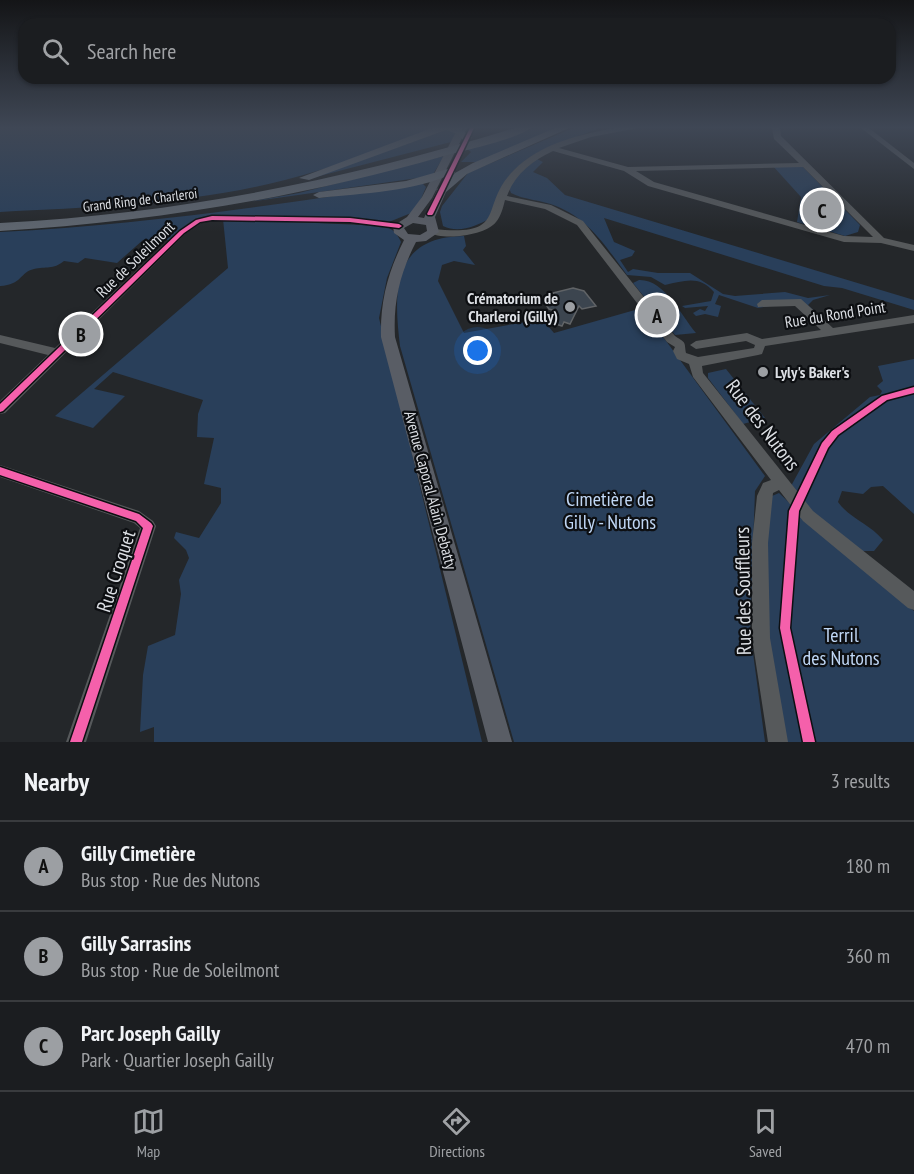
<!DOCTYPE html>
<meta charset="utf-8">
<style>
body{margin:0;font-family:"PT Sans Narrow",sans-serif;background:#282a2d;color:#f1f3f6}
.you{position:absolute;left:478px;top:351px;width:21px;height:21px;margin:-15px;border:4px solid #fff;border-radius:50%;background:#1a73e8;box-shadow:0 0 0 9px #1a73e833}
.badge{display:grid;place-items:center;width:39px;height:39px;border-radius:50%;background:#9c9fa3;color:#111;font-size:20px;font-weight:700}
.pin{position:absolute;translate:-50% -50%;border:3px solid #fff;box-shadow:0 2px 6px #0006}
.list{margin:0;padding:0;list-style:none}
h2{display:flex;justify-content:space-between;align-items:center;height:78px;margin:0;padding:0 24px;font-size:26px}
h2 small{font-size:20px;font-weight:400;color:#a0a2a5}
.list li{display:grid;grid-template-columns:39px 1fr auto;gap:18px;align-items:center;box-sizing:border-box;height:90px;padding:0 24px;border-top:2px solid #393b3e}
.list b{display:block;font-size:22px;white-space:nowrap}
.list p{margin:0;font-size:20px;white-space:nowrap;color:#a0a2a5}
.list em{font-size:20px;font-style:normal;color:#a0a2a5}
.icon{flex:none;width:33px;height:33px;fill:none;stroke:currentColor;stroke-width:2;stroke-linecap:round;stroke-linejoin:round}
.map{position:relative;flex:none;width:914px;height:742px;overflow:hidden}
.search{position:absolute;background:#1b1d20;box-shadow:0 2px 4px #0004;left:18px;right:18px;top:18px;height:66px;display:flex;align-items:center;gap:15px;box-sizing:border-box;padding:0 21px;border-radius:18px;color:#a0a2a5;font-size:22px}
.sheet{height:348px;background:#1b1d20}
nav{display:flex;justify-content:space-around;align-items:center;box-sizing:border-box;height:84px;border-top:2px solid #393b3e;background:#1b1d20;font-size:16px;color:#a0a2a5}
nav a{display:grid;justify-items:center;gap:3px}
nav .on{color:#9c9fa3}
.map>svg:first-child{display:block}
.green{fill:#293f5a}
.building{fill:#3c454f;stroke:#606366;stroke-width:1.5}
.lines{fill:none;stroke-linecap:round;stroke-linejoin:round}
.minor{fill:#56595b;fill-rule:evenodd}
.major{fill:#595d65;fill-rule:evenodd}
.highway{fill:#5f666f;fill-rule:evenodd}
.cycleway-casing{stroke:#0d0f12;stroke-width:3}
.cycleway{fill:#f560ab;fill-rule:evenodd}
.poi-dot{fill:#9c9fa3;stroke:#0d0f12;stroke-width:2}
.labels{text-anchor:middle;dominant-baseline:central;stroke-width:4.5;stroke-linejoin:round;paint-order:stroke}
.far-street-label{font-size:14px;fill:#dcdfe4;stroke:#0d0f12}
.street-label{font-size:16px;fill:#dcdfe4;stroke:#0d0f12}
.poi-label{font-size:16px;font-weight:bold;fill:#dcdfe4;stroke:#0d0f12;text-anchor:end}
.near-street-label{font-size:20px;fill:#dcdfe4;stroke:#0d0f12}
.near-park-label{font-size:20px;fill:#c0d7f5;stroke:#0d0f12}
</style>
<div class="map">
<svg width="914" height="742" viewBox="0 0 914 742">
<rect width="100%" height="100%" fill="#24272a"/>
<g class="green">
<path d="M0 128H436C386 147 337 167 285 180 192 204 95 207 0 212Z"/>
<polygon points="536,128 560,128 480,162 461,162 471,152 467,149"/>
<path d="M573 128H599C546 150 505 154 491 218 476 226 459 234 443 226L440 212 442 206 468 173Z"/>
<polygon points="449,129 456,132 451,142 308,179"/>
<polygon points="444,156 432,176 249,202 299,193"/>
<path d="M537 159 543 162 533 172 547 178 565 195 914 300V310L842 288 824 286 604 218 614 242 635 251 632 256 620 260 628 272 633 269 658 273H690L723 294 735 296 785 292 808 298 830 295 813 300 808 305 829 326 794 302 758 308 719 295 715 304 721 306 718 317 705 314 696 316 693 313 700 309 705 311 708 306 685 308 682 306 711 301 714 292C699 275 685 281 665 285L651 277 627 275C607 248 589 219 556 206 542 200 524 200 511 193L509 188 518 174Z"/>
<polygon points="772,165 801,165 860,225 858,232 845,236 797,222 801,197"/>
<path d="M422 183 426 187 416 211 384 224 210 217 169 240H143L117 263 85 258 78 263 64 261C53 270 46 266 34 269 20 272 22 285 0 286V232C142 225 281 204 422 183Z"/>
<path d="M223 219 384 226C393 229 397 233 401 242L387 278 379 318 482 742H154V727L140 732 143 675 148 646 175 635 181 594 179 580 189 558 186 550 174 538 176 532 199 538 221 503V488L204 484 214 438 197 437 198 414 203 400 113 372 94 389 125 396 93 428 55 416 228 268Z"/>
<path d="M464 236 466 246 463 250 475 265 454 261 442 265 438 281 464 333 542 319 554 333 642 308 765 476 755 491 750 631 765 742H514L400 346C393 289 393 237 464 236Z"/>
<path d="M639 280C664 279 681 315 696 333L675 335 633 283Z"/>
<path d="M914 359V514L883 486 871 487 863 494 842 491 838 502C849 518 870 524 883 540L874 551H858L811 513 791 486 814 444 870 397 880 395 882 391 877 386 883 381 878 366Z"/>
<polygon points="726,369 765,418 743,424 708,378 708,373"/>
<polygon points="779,493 827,539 914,611 914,742 783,742 767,638 766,533 772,496"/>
</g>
<polygon class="building" points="573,288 584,291 596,306 582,309 579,306 570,324 564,322 562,326 549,322 555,311 549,309 544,302 556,298 553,293"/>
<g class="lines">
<g class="minor">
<path d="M615 128H638L591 137 559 148 628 167 799 163 774 139 772 128H780L781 136 884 238 914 245V251L881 243 844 242 648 186 624 171 553 151C532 161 515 174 507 196L551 205 583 221 675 336C687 344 684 341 686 353L698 357 754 348 755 345 746 341 696 349 690 345 696 341 747 333 762 339 821 330 795 306 758 307 757 304 762 300 801 299 833 328 914 315V323L765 346 762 354 758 355 702 366 703 373 813 511 914 591V610L908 608 803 521 779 490 773 493 768 543 770 638 788 742H768L752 638V543L757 496 763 483 771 480 693 377 689 364 677 359 673 351 675 347 667 342 577 225 545 209 505 200C503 208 501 216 496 222 485 236 442 241 428 232L433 229C511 237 477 207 514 170 540 144 580 134 615 128ZM803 167 873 237 844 236 654 182 636 171Z"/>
<polygon points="861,128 869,128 914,163 914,169"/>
<polygon points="212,215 350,217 399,223 404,226 399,229 350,223 212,221 201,223 185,234 5,413 0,414 0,401 48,355 0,343 0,335 55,348 179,230 195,219"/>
<polygon points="0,465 139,511 153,521 156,526 86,742 66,742 140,528 134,523 0,477"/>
</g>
<path class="major" d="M458 128H467L432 198 418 217 424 218 437 190H445L446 192 435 217 439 232 426 241 416 242C400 273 393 302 395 337L512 742H488L381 337C380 301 388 272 404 240L394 233 393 226 407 217 422 197ZM413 223 426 225 427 231 420 235 408 234 404 228Z"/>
<g class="highway">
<polygon points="432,128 460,128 472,138 463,140 458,134 446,130 309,180 299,178"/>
<path d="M515 128H531C514 140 466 150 444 156 299 198 151 222 0 231V223C182 213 340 181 515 128Z"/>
<path d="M555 128H569L467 174 446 192 436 190 455 173C412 192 364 193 319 198L313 195 319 192 406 181 451 168 455 169V173L473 163Z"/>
</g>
<defs>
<g id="cycleway">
<polygon points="470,128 474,128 433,214 432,215 428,215 427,214"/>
<polygon points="212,216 350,218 399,224 402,226 399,228 350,222 212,220 200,222 184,233 3,411 0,412 0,404 180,231 196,220"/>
<polygon points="914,387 914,393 887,400 838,435 828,448 799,511 790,628 815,742 803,742 780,628 789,511 822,443 832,431 882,396"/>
<polygon points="0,467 139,514 151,523 153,526 82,742 70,742 143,528 136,521 0,475"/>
</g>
</defs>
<use href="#cycleway" class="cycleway-casing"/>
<use href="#cycleway" class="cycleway"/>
</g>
<linearGradient id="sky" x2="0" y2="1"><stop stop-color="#141517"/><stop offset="0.55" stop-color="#3f4755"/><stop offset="1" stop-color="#3f4755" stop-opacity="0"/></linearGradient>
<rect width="914" height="232" fill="url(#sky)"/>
<g class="poi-dot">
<circle cx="570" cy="307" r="6"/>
<circle cx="763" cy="372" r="6"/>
</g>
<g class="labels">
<g class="far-street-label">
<text transform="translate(140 200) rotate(-7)">Grand Ring de Charleroi</text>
</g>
<g class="street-label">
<text transform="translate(135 259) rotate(-44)">Rue de Soleilmont</text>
<text transform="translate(835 314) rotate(-9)">Rue du Rond Point</text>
<text transform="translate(431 490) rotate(75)">Avenue Caporal Alain Debatty</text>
</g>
<g class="poi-label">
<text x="558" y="298">Crématorium de<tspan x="558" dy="18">Charleroi (Gilly)</tspan></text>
<text x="775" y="372" text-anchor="start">Lyly's Baker's</text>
</g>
<g class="near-street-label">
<text transform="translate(763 425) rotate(53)">Rue des Nutons</text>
<text transform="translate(116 571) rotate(-72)">Rue Croquet</text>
<text transform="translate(743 591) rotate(-91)">Rue des Souffleurs</text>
</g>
<g class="near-park-label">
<text x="610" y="499">Cimetière de<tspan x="610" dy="23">Gilly - Nutons</tspan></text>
<text x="841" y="635">Terril<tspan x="841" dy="23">des Nutons</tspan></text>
</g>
</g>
</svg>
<div class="you"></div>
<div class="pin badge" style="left:657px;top:315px">A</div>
<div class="pin badge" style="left:81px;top:334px">B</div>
<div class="pin badge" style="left:822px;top:210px">C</div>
<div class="search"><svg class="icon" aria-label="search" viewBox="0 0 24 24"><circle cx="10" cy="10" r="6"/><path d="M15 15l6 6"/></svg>Search here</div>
</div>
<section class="sheet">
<h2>Nearby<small>3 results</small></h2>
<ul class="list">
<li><span class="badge">A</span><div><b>Gilly Cimetière</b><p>Bus stop · Rue des Nutons</p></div><em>180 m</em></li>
<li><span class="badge">B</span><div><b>Gilly Sarrasins</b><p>Bus stop · Rue de Soleilmont</p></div><em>360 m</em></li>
<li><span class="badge">C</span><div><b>Parc Joseph Gailly</b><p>Park · Quartier Joseph Gailly</p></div><em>470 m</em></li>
</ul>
</section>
<nav>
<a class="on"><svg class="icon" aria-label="map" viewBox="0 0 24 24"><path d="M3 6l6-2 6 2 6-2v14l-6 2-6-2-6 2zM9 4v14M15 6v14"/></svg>Map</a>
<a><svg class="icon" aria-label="directions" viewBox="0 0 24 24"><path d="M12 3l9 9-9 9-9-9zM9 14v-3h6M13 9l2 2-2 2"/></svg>Directions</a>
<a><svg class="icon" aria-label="saved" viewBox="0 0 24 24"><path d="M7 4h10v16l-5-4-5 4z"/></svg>Saved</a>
</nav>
